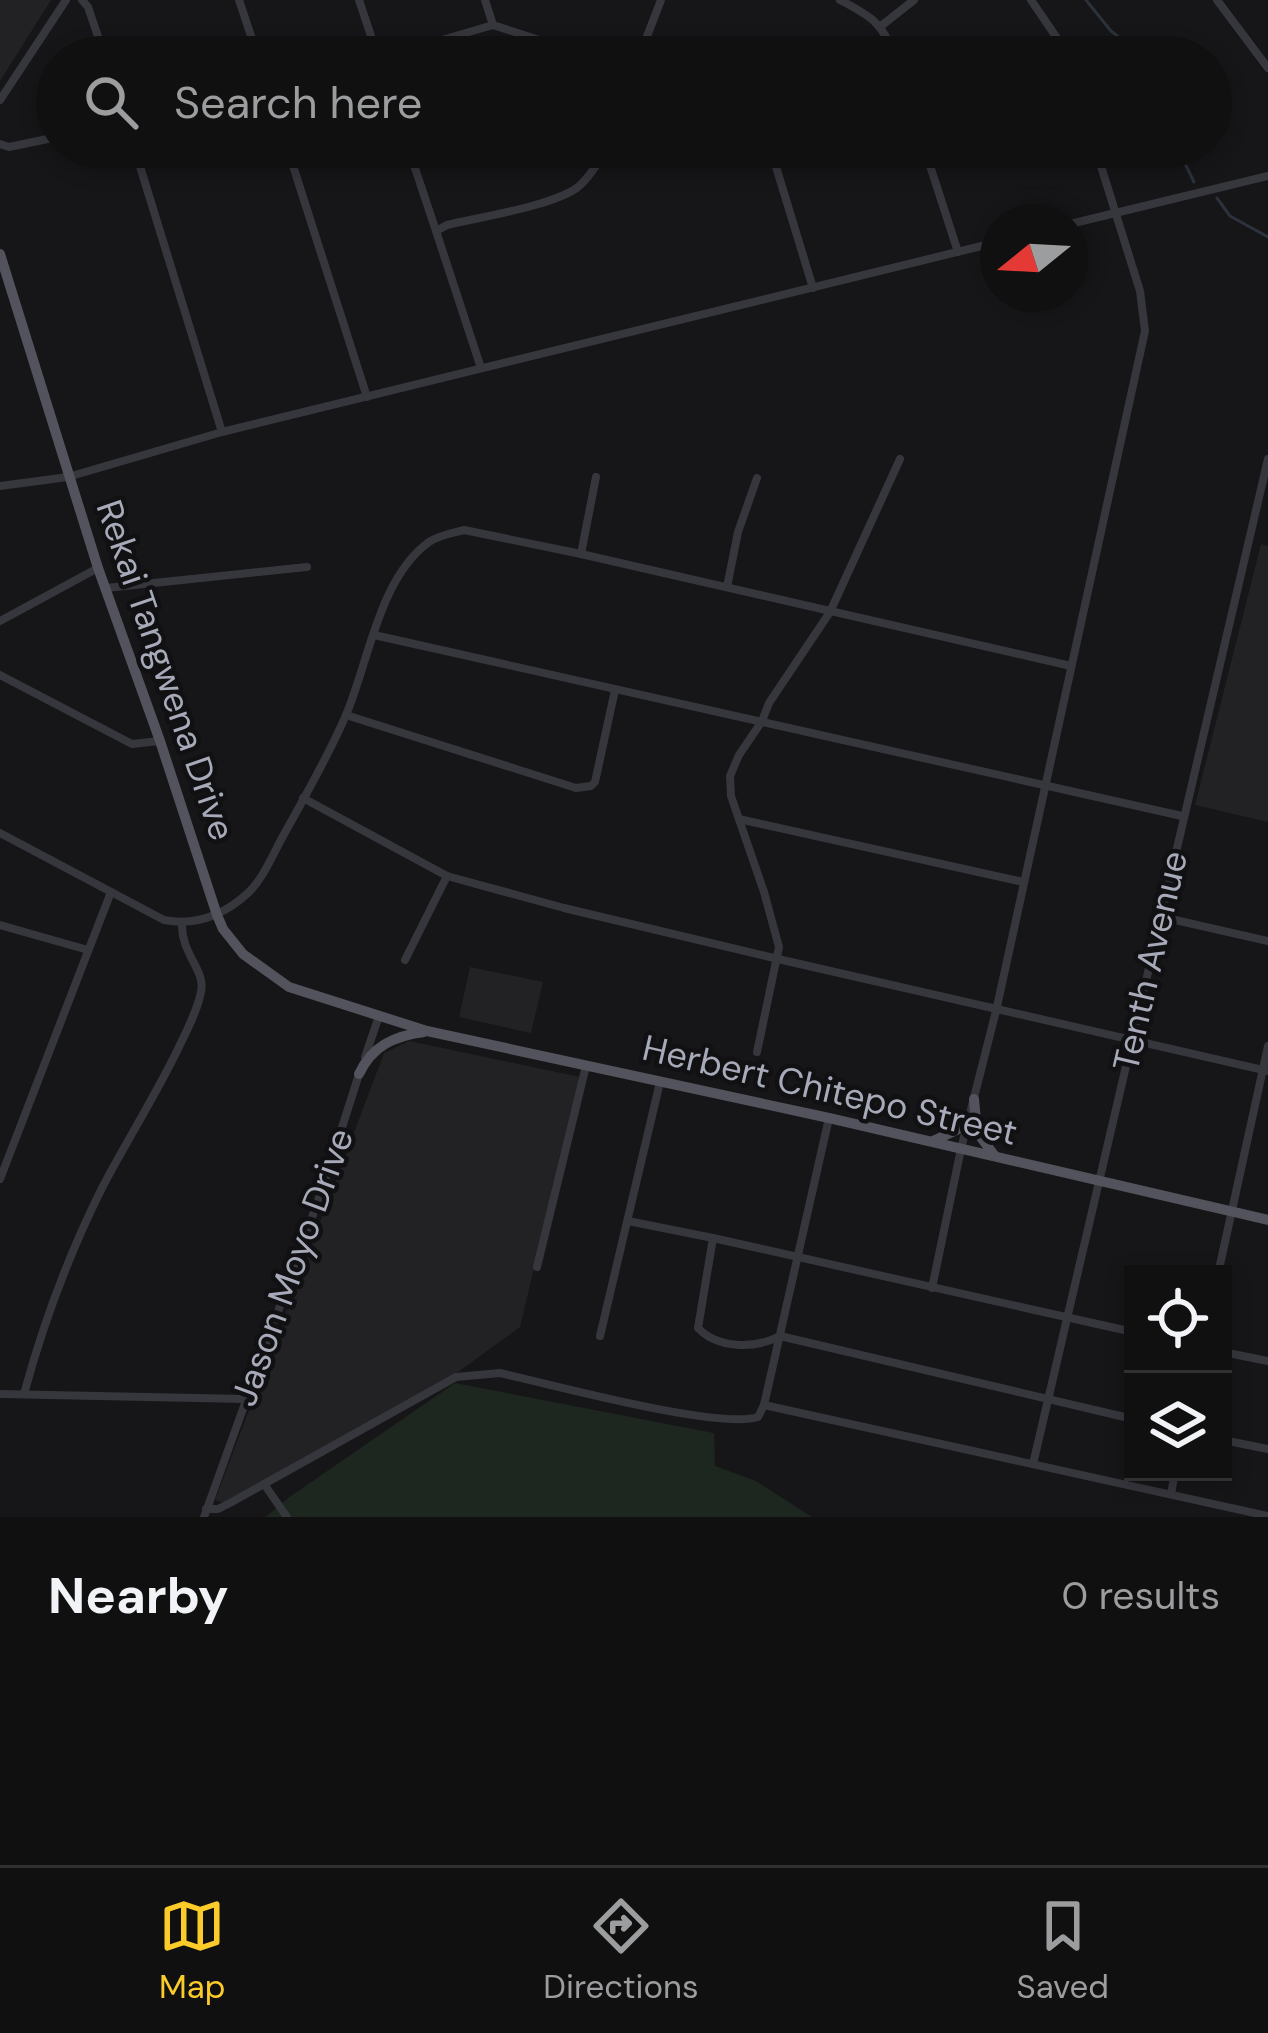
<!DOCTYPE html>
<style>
body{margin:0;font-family:"DM Sans",sans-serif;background:#1e1e1f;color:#f1f3f6}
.controls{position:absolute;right:36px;bottom:36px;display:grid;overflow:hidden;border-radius:0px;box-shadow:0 6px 18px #0003}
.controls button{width:108px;height:108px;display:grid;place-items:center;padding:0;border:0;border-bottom:3px solid #303031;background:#101011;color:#f1f3f6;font:60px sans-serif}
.compass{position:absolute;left:980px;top:204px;width:108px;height:108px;border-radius:50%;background:#101011;box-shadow:0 6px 18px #0003;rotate:252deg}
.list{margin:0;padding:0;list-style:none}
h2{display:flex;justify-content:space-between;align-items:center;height:156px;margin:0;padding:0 48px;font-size:51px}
h2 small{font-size:39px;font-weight:400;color:#9c9d9f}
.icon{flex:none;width:66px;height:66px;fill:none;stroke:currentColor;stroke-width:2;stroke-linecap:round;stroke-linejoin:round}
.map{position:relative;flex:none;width:1268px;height:1517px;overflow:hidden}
.search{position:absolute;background:#101011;box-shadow:0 6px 18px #0003;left:36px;right:36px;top:36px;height:132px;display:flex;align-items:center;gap:30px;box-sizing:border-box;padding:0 42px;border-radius:66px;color:#9c9d9f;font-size:45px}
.sheet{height:348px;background:#101011}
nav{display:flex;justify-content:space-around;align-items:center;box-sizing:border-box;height:168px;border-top:3px solid #303031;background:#101011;font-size:33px;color:#9c9d9f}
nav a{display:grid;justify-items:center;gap:6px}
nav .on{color:#fbcb2a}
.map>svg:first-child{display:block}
.built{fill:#222124}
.green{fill:#1d261f}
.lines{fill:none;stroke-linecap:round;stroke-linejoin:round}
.stream{stroke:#2b323c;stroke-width:3}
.minor{stroke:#36363d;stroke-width:8}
.major{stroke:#52535c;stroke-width:10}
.labels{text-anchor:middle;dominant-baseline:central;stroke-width:9;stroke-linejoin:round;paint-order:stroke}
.street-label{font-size:36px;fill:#a7aab8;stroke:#111012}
</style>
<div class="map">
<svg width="1268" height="1517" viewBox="0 0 1268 1517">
<rect width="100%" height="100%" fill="#161517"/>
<g class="built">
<polygon points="0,0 51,0 0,81"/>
<polygon points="1261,544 1268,546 1268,822 1195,805"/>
<polygon points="470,967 543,982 531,1033 459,1017"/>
<polygon points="409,1041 580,1077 520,1327 458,1372 223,1503 215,1500 384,1053"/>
</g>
<polygon class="green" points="455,1383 714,1433 715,1466 756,1481 812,1517 266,1517 288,1498"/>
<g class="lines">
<g class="stream">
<polyline points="1086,0 1111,31 1144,57"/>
<polyline points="1177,147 1194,182"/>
<polyline points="1217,198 1230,216 1268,237"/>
</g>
<g class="minor">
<polyline points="82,0 88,7 105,57"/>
<polyline points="239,0 258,57"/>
<polyline points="359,0 378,57"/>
<polyline points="485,0 493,25 592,57"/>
<path d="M840 0C871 16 883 23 895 57"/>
<polyline points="1031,0 1061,44 1065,57"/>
<polyline points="1217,0 1268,68"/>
<polyline points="881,26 914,0"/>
<polyline points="384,57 493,25"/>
<polyline points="639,57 661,0"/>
<polyline points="0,100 66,0"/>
<polyline points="0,144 9,147 57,137"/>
<polyline points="134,147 222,432"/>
<polyline points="287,147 367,397"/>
<polyline points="408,147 436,231"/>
<polyline points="770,147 813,288"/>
<polyline points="924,147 958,252"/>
<polyline points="1070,224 1268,176"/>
<path d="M481 368 436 231 447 225C480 217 553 206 578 187 590 177 600 160 607 147"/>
<polyline points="0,486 68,477 222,432 998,242"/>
<polyline points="581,554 596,477"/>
<polyline points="727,587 738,532 757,478"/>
<polyline points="106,588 307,567"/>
<polyline points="0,621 98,568"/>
<polyline points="374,635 1182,816"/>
<polyline points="0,675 132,744 160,741"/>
<polyline points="346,715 576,788 591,786 595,782 615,690"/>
<polyline points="303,798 447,876 564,908 778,959 1268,1071"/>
<polyline points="739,819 1023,882"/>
<path d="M0 833 164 920C196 926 224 915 248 893 263 879 272 856 282 838 304 798 328 757 346 715 369 661 379 578 429 542 439 535 452 533 464 530L581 554 1071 666"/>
<polyline points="1162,917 1268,941"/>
<polyline points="0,925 88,950"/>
<polyline points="405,960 447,876"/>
<polyline points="757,1052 779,947 764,892 731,796 730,776 739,755 762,721 769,703 830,612 900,459"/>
<polyline points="365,1057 379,1016"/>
<polyline points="0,1179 111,892"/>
<polyline points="628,1221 713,1238 1133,1332"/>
<path d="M713 1238 698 1328C718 1349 755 1349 780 1336L1133 1419"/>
<polyline points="537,1267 586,1066"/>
<polyline points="1218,1274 1268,1046"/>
<polyline points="932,1288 961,1149 996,1011 1145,331 1140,291 1095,147"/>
<polyline points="600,1336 660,1082"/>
<polyline points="1223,1352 1268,1361"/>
<polyline points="0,1394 245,1399"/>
<path d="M24 1394C43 1324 69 1254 102 1188 126 1142 154 1098 177 1051 186 1032 197 1012 201 992 206 970 181 954 182 924"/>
<polyline points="764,1405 1268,1516"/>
<polyline points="1223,1440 1268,1449"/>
<polyline points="1033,1464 1268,459"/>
<polyline points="264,1484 287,1517"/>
<polyline points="1171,1494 1175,1472"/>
<path d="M206 1509H218L230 1503 456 1377 500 1373C549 1384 719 1430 758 1417L764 1405 829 1118"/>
<polyline points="204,1517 324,1184 360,1071"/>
</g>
<g class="major">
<polyline points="0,254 98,568 160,741 217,915 223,929 243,954 289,987 427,1031 829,1118 1268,1220"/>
<path d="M359 1074C372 1046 394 1036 424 1032"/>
<polyline points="974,1099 977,1132 994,1155"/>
<polyline points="933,1141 967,1125"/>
</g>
</g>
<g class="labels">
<g class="street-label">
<text transform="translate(166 670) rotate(71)">Rekai Tangwena Drive</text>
<text transform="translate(1150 961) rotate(-77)">Tenth Avenue</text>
<text transform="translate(830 1090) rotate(13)">Herbert Chitepo Street</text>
<text transform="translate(292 1267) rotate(-70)">Jason Moyo Drive</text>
</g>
</g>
</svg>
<div class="controls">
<button><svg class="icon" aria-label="locate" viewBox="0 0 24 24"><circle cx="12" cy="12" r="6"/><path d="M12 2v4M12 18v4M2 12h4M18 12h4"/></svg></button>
<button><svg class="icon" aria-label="layers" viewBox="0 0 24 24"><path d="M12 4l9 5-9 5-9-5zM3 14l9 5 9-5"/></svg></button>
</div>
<svg class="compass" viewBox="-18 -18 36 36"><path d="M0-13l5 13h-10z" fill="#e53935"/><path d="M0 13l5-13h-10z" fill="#9c9d9f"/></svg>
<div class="search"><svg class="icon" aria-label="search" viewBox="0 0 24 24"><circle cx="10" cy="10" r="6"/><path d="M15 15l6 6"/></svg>Search here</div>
</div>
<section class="sheet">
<h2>Nearby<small>0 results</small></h2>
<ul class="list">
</ul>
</section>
<nav>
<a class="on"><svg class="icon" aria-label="map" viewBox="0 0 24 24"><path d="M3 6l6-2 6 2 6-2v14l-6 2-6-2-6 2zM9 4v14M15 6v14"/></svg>Map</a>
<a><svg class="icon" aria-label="directions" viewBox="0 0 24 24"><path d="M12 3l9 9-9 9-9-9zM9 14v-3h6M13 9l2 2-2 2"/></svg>Directions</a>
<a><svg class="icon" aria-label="saved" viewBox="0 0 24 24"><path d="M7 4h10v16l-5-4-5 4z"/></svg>Saved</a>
</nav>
